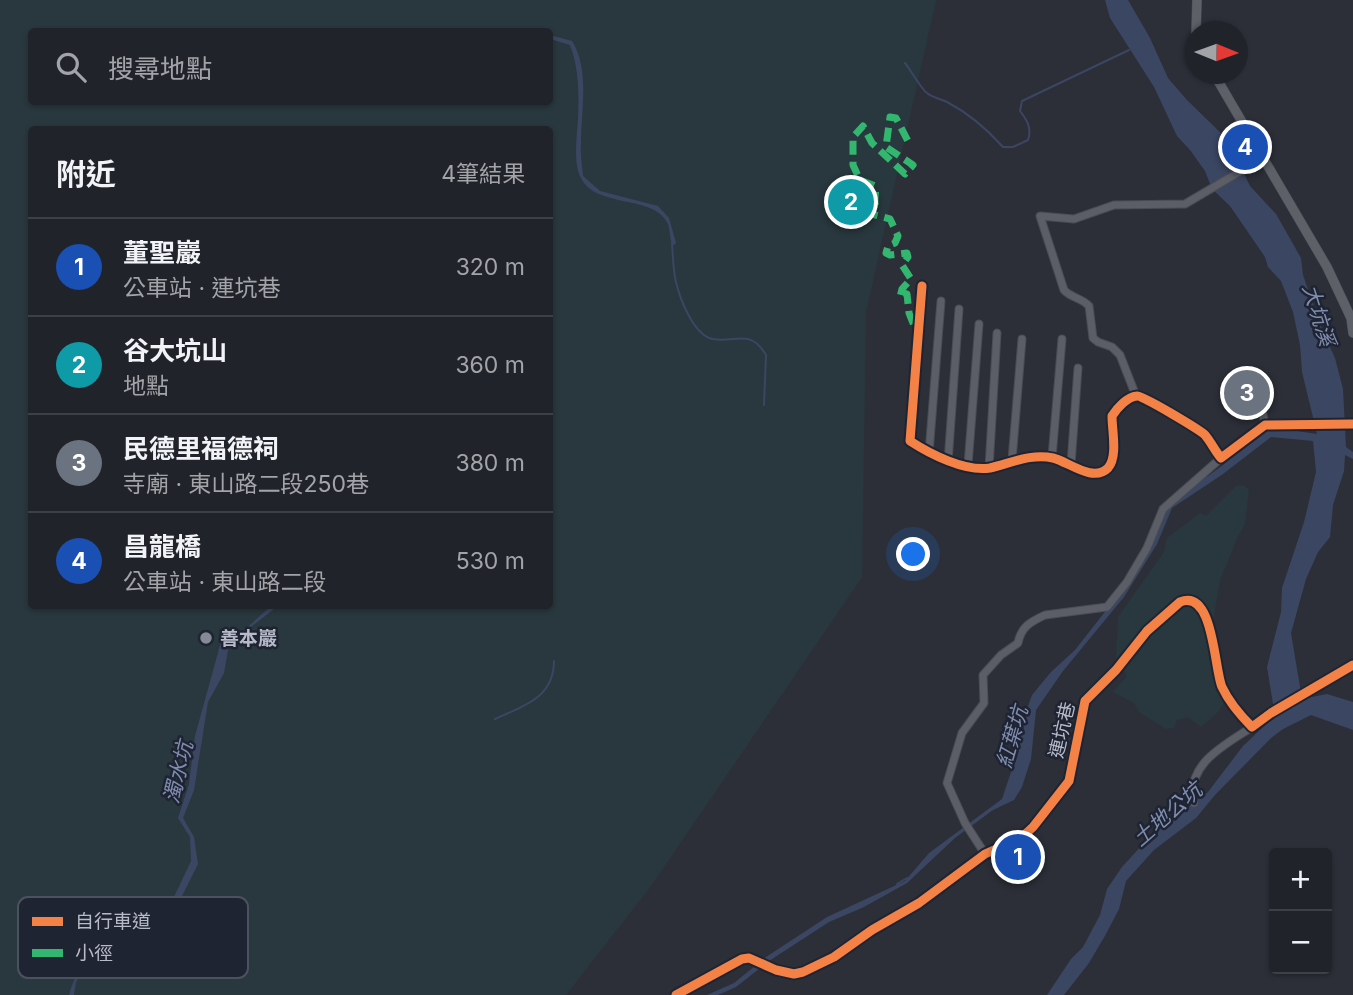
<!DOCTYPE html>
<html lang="zh-TW">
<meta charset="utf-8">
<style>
body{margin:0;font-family:Inter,"Noto Sans TC",sans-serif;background:#292b32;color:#f1f3f6}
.controls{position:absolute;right:21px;bottom:21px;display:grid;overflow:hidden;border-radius:7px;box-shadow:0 2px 5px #0004}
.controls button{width:63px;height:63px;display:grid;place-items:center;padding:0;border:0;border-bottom:2px solid #3e4047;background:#21232a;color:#f1f3f6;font:35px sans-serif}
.compass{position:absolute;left:1185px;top:21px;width:63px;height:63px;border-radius:50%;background:#21232a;box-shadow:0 2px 5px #0004;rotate:91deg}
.you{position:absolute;left:914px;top:555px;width:24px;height:24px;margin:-18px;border:5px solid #fff;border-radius:50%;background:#1a73e8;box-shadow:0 0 0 10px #1a73e833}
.badge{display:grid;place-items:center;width:46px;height:46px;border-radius:50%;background:#8bbbb9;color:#fff;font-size:23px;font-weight:700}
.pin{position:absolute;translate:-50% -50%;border:4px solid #fff;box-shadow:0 2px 7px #0006}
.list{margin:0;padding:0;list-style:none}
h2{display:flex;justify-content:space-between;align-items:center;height:91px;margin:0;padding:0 28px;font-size:30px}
h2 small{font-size:23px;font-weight:400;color:#a2a4a8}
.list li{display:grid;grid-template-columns:46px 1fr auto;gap:21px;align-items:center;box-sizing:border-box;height:98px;padding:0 28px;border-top:2px solid #3e4047}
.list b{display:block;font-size:26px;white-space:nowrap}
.list p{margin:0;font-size:23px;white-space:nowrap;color:#a2a4a8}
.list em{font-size:23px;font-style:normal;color:#a2a4a8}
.icon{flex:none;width:38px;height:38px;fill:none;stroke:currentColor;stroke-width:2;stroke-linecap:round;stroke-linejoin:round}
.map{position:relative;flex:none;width:1353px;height:995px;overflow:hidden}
.search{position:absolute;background:#21232a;box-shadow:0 2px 5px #0004;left:28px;top:28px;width:525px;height:77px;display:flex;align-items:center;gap:18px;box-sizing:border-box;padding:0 24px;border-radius:7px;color:#a2a4a8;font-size:26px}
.panel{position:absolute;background:#21232a;box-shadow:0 2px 5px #0004;left:28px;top:126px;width:525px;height:483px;border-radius:7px}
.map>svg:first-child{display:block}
.green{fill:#29383e;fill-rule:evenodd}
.water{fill:#3b4662}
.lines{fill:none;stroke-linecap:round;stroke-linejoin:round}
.stream{stroke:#3b4662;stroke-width:2}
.minor-casing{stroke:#4a4c53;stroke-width:9}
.major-casing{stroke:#4a4c55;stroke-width:10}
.minor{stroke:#5b5e67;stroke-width:7}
.major{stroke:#5e6068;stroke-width:9}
.quiet{stroke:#33b770;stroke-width:7;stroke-dasharray:14 7;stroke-linecap:butt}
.cycleway-casing{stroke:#1f2433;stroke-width:13}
.cycleway{stroke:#f48246;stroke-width:9}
.poi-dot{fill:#868996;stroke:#1f2433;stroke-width:2.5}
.labels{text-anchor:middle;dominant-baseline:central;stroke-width:5;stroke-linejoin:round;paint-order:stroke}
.poi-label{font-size:19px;font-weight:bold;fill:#b6bac9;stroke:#1f2433;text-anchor:start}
.street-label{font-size:19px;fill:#b6bac9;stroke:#1f2433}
.water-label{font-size:21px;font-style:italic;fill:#7f8daf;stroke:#1f2433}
.key{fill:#1f2433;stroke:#4c5160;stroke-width:2}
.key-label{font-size:19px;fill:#b6bac9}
</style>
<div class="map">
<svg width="1353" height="995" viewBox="0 0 1353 995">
<rect width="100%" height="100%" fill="#2c2f38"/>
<g class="green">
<path d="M0 0H936L866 312 862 577 651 886 566 995H0ZM32 32H550V102H32ZM32 130H550V606H32Z"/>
<polygon points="1243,485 1249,489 1245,524 1238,536 1220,580 1210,640 1219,686 1225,701 1218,712 1201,727 1188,717 1177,720 1174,728 1166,729 1139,712 1134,703 1113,692 1127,676 1116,657 1118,617 1164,552 1167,538 1200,513 1206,516 1236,486"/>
</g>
<g class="water">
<polygon points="1105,0 1128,0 1150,38 1168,78 1187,100 1228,140 1250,186 1276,214 1301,258 1303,275 1321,327 1335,358 1343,389 1346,447 1353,452 1353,459 1345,455 1344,471 1333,505 1330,537 1318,552 1306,579 1291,633 1302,699 1327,694 1353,702 1353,730 1311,715 1283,729 1271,738 1215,795 1196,818 1154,850 1126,881 1119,909 1106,934 1089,963 1064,995 1047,995 1071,959 1083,947 1100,915 1107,889 1122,867 1153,833 1208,792 1243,746 1275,716 1267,667 1281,612 1282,588 1304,522 1316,472 1313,441 1271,437 1223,474 1172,508 1157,544 1124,597 1063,671 1036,710 1031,759 1022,787 1014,800 993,810 955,838 907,883 864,907 829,922 769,961 736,987 718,995 707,995 734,983 766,957 827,917 905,881 929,853 1002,799 1014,763 1017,737 1032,695 1051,672 1075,650 1107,609 1140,559 1164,505 1188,483 1208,476 1223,465 1253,436 1270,427 1317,434 1302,372 1300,345 1293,312 1281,281 1268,267 1265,257 1230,206 1212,189 1205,171 1190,150 1177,136 1154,87 1110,18"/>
<path d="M550 35 572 41C590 69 581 112 581 143 580 154 582 165 583 176L600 191 658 206 669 218 676 243 674 245H672C670 239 670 230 668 224 655 194 596 209 581 178 573 163 577 135 578 119 579 94 579 68 570 45L550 39Z"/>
<path d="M271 606H278L229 644 224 673 208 702 194 790 183 818 194 837 198 864 179 902 142 929 101 940 76 982 74 995H69C74 974 89 957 96 936L139 925 173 899 191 861 190 837 178 818 189 784 195 736 222 638 242 632Z"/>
</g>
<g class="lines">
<g class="stream">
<path d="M905 63C910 69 922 90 927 93 933 98 941 99 947 102 968 113 987 129 1003 147H1013L1028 140C1032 128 1027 120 1020 111L1022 101 1129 50"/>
<path d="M672 244C673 256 673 270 676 282 680 299 694 336 713 339 736 343 750 328 766 355L764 405"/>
<path d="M495 719C523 706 554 698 554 661"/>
<polyline points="897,884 907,878"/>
</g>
<defs>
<g id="minor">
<path d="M922 286 910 441C930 454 965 472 990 468 1011 463 1032 453 1053 458 1069 462 1093 483 1108 468 1118 457 1112 431 1112 416 1117 408 1127 397 1137 396 1142 395 1200 430 1205 435 1211 442 1215 451 1221 458L1265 425 1353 424"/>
<polyline points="1261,392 1260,399 1265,425"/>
<path d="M1136 396 1120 355 1112 347 1098 342 1093 338 1089 306C1082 298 1071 298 1064 290L1040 216 1074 219 1114 205 1185 204 1263 158"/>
<polyline points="929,453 941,301"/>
<polyline points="1052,457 1062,339"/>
<polyline points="1012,460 1022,339"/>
<polyline points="948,462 959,309"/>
<polyline points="1071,464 1078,368"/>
<polyline points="968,465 979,324"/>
<polyline points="989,468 997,333"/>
<path d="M1194 803C1185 764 1225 745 1252 727"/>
<path d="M985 854 965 823 947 783 962 733 984 703 983 675 1001 655 1018 643C1021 627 1030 622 1045 615L1107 607 1127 582 1147 548 1163 509 1221 458"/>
<path d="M676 995 742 959 749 958 776 970 794 974 803 972 834 957 872 930 919 903 985 854 1021 838 1033 827 1069 781 1085 701 1116 670 1147 631 1180 602C1214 588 1214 669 1222 687 1229 702 1240 715 1252 727L1271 713 1353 665"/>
</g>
<g id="major">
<polyline points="1196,32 1197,0"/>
<polyline points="1214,74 1327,267 1351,318 1353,333"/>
</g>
</defs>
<use href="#minor" class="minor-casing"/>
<use href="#major" class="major-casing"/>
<use href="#minor" class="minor"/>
<use href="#major" class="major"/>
<g class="quiet">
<path d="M858 208 861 205 871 208 876 207C873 200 877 194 875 186L860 180 853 165V137L863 126 872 143 905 174 913 165 886 147 890 117 896 118 908 141"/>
<polyline points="864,212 890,219 898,236 895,243 888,246 886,253 890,255 907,253 908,257 902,265 911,279 902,289 900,297 904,293 907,294 909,313 915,328"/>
</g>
<defs>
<g id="cycleway">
<path d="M922 286 910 441C930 454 965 472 990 468 1011 463 1032 453 1053 458 1069 462 1093 483 1108 468 1118 457 1112 431 1112 416 1117 408 1127 397 1137 396 1142 395 1200 430 1205 435 1211 442 1215 451 1221 458L1265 425 1353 424"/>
<path d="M676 995 742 959 749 958 776 970 794 974 803 972 834 957 872 930 919 903 985 854 1021 838 1033 827 1069 781 1085 701 1116 670 1147 631 1180 602C1214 588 1214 669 1222 687 1229 702 1240 715 1252 727L1271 713 1353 665"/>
</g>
</defs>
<use href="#cycleway" class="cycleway-casing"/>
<use href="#cycleway" class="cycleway"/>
</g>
<circle class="poi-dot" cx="206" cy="638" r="7"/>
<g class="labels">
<g class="poi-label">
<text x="220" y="638">善本巖</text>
</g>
<g class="street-label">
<text transform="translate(1062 730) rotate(-77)">連坑巷</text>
</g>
<g class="water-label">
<text transform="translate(1319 315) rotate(73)">大坑溪</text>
<text transform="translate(1012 737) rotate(-74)">紅葉坑</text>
<text transform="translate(178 772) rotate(-76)">濁水坑</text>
<text transform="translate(1167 814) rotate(-41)">土地公坑</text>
</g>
</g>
<rect x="18" y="897" width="230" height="81" rx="10" class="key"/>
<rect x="32" y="917" width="31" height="9" fill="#f48246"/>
<rect x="32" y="949" width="31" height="8" fill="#33b770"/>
<g class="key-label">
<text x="75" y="928">自行車道</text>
<text x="75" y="960">小徑</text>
</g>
</svg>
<div class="controls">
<button>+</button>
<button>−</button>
</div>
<svg class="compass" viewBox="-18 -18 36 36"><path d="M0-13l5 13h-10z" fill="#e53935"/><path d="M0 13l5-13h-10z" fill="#a2a4a8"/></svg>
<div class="you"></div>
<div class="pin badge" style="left:1018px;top:857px;background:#1a4fb4">1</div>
<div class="pin badge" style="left:851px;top:202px;background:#0f9aa8">2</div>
<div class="pin badge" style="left:1247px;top:393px;background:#6b7280">3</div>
<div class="pin badge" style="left:1245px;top:147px;background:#1a4fb4">4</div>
<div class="search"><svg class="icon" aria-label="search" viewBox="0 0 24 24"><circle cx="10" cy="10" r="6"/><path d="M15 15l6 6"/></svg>搜尋地點</div>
<section class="panel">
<h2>附近<small>4筆結果</small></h2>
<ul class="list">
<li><span class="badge" style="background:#1a4fb4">1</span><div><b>董聖巖</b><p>公車站 · 連坑巷</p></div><em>320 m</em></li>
<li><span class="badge" style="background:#0f9aa8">2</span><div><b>谷大坑山</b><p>地點</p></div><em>360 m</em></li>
<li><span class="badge" style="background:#6b7280">3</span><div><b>民德里福德祠</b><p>寺廟 · 東山路二段250巷</p></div><em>380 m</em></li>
<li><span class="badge" style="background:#1a4fb4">4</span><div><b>昌龍橋</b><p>公車站 · 東山路二段</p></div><em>530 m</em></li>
</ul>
</section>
</div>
